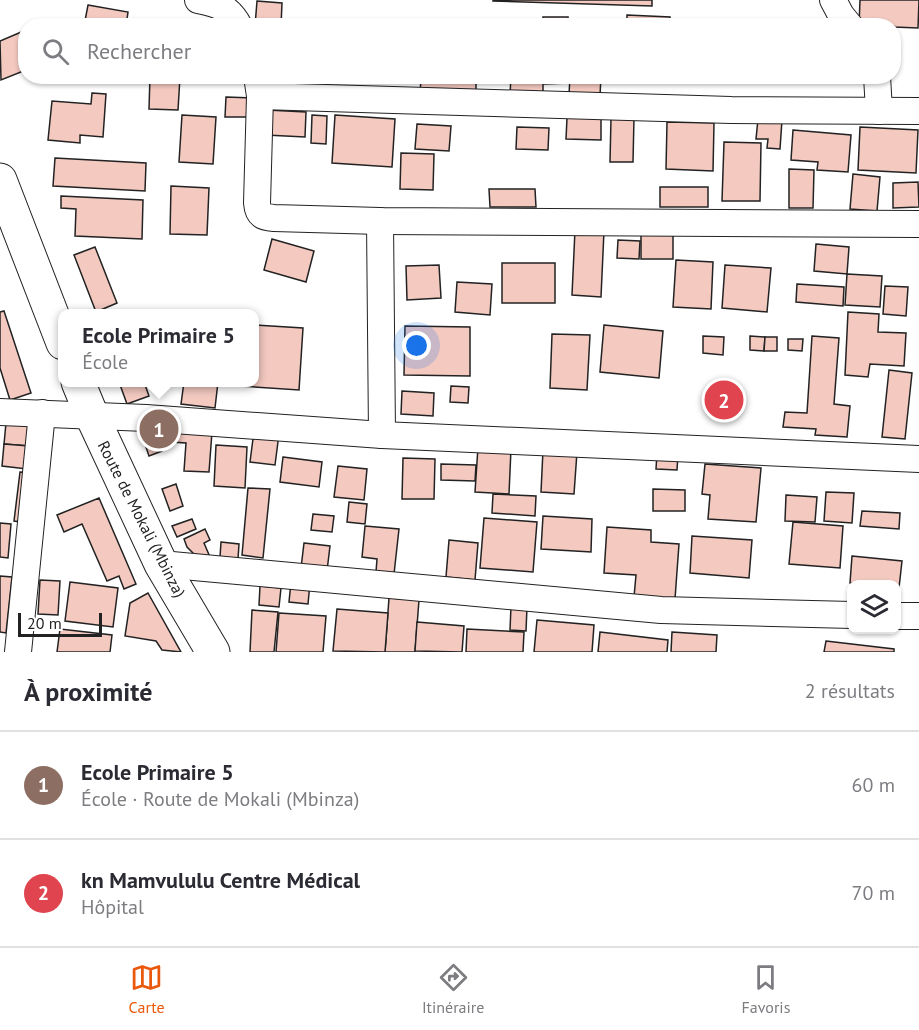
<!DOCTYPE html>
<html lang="fr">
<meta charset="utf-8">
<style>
body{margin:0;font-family:"PT Sans",sans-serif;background:#f2f2f3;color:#2b2b33}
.controls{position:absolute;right:18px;bottom:18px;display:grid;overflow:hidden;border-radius:12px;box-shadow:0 2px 4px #0004}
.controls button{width:54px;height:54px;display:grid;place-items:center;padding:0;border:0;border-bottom:2px solid #e1e1e2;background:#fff;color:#2b2b33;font:30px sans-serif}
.scale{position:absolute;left:18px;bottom:15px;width:84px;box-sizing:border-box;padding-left:6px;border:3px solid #222;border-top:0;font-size:16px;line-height:21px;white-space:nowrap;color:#222;-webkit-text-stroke:4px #fff;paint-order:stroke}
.you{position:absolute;left:417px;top:346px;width:21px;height:21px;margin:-15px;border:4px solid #fff;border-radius:50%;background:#1a73e8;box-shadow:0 0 0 9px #1a73e833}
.badge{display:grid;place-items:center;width:39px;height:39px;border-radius:50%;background:#ea580c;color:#fff;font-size:20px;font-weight:700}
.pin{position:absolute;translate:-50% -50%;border:3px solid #fff;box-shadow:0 2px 6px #0006}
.popup{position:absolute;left:58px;top:309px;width:201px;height:78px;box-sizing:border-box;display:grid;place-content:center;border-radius:12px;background:#fff;filter:drop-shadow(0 2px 4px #0005);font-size:20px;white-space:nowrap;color:#7c7c81}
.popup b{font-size:22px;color:#2b2b33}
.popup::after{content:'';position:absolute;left:50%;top:100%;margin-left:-12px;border:12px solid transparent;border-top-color:#fff}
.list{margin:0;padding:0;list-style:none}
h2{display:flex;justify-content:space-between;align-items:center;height:78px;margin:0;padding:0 24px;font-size:26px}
h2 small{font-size:20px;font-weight:400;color:#7c7c81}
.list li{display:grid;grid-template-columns:39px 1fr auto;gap:18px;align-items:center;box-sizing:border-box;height:108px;padding:0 24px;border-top:2px solid #e1e1e2}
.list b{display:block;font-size:22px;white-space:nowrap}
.list p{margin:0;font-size:20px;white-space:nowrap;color:#7c7c81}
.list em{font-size:20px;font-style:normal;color:#7c7c81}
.icon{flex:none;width:33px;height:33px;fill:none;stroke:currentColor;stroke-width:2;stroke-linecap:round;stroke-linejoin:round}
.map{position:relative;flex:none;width:919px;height:652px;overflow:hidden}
.search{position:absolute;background:#fff;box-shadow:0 2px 4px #0004;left:18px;right:18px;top:18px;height:66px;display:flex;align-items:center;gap:15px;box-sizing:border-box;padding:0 21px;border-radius:24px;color:#7c7c81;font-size:22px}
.sheet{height:294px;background:#fff}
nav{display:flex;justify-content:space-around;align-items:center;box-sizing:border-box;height:84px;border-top:2px solid #e1e1e2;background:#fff;font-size:16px;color:#7c7c81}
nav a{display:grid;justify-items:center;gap:3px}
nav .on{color:#ea580c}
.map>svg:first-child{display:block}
.building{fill:#f3c9c0;stroke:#222;stroke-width:1.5}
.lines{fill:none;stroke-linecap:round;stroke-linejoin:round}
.street-casing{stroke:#222;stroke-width:28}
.secondary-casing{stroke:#222;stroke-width:35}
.street{stroke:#fff;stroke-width:26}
.secondary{stroke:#fff;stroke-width:33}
.labels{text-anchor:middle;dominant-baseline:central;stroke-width:4.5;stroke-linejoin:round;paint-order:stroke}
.street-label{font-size:16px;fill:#222;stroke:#fff}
</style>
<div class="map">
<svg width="919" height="652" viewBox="0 0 919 652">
<rect width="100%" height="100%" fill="#fff"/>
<g class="building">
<polygon points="493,0 652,0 652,6 493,1"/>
<polygon points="860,0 919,0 918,28 894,27 894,26 859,26"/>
<polygon points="257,1 282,3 281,26 255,26"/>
<polygon points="88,5 128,12 126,26 84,26"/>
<polygon points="627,15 670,17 670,26 627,26"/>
<rect x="543" y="17" width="25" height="9"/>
<polygon points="186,20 216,23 216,26 185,26"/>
<polygon points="26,30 26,70 1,80 0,41"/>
<polygon points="150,76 180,77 178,110 149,109"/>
<polygon points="421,76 476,76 476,98 420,97"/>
<polygon points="511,76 543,76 543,96 510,95"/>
<polygon points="544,76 569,76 569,83 544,84"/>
<polygon points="570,76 601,76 600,96 569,95"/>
<polygon points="675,76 718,76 718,81 675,78"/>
<polygon points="92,93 106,94 103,137 80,135 80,143 48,140 52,101 91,104"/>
<polygon points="226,97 253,98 252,117 225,117"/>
<polygon points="267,110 306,112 305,137 266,135"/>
<polygon points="182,115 216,117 213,164 179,162"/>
<polygon points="312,115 327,116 326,144 311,143"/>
<polygon points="335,115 395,119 392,167 332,163"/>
<polygon points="567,118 601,118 601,140 566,139"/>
<polygon points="611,118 634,118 633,162 610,162"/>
<polygon points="758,119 782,120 780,149 767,148 768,139 756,139"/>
<polygon points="667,122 714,123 713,171 666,169"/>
<polygon points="417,124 451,126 449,151 415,149"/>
<polygon points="517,127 549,128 548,150 516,149"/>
<polygon points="860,127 918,130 916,173 858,170"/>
<polygon points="793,130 851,135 848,172 817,170 818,162 791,160"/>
<polygon points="724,142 761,143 760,201 722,201"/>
<polygon points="401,153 434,154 433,190 400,189"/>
<polygon points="55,158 146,163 145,191 53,186"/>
<polygon points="789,169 814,170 813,208 789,208"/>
<polygon points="853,174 880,177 877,211 850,209"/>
<polygon points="918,182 919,207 893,208 893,183"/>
<polygon points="171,186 209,188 207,235 170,234"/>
<rect x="660" y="187" width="48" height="20"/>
<polygon points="489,189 535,189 536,207 490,207"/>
<polygon points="61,196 143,200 142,239 75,236 76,209 61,208"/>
<rect x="641" y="227" width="32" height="32"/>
<polygon points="575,230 604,231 601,297 572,295"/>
<polygon points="272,239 314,251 306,282 264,270"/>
<polygon points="618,240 640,241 639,259 617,258"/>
<polygon points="816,244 849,247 847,274 814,271"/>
<polygon points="95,247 117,303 96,312 74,255"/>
<polygon points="676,260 713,262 711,309 673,307"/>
<rect x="502" y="263" width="53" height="40"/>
<polygon points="439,265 441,298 407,300 406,266"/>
<polygon points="725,265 771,268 767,312 722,308"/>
<polygon points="847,274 882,276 880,307 845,305"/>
<polygon points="457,282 492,284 490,315 455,312"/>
<polygon points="797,284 844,287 843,306 796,302"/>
<polygon points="885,286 908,287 906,316 883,314"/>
<polygon points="4,311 31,393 10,400 0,368 0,312"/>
<polygon points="848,312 879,314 878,332 906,333 904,366 870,364 868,377 845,375"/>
<polygon points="255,325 303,328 299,390 240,386 240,382 255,382"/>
<polygon points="604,325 663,331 659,378 600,372"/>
<polygon points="405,326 470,327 470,376 404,375"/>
<polygon points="552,334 590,335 587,390 550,388"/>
<polygon points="703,336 724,337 723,355 703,353"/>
<polygon points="750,336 765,337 764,351 750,350"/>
<polygon points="812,336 839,338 834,404 850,406 847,437 815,435 816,429 783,427 785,412 807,413"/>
<polygon points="765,337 777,337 777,351 764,351"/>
<polygon points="788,339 803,339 802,351 788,350"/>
<polygon points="889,370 912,373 905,439 882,437"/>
<polygon points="119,382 144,382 149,396 127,404"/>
<polygon points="184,382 218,382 215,408 181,404"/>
<polygon points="451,386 469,387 468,403 450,402"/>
<polygon points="402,391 434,393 433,416 401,414"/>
<polygon points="6,423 31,425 29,446 4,444"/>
<polygon points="153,425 162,451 149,456 140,429"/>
<polygon points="172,429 212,432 209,472 184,471 186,443 171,442"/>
<polygon points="254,431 279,434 275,465 250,462"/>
<polygon points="4,444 29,446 27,469 2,466"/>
<polygon points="216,445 247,447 245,488 214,486"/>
<polygon points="478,447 511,449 509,494 475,492"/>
<polygon points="543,450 577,452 574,494 541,492"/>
<polygon points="657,453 678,454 677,470 656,469"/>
<polygon points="283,457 322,462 319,487 280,482"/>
<polygon points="403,458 435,459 434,499 402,499"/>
<polygon points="441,464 476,465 475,481 441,480"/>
<polygon points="705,464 761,468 756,522 708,519 710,495 702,494"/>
<polygon points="338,466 367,469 364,500 334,497"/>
<polygon points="20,472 34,473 28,523 14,521"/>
<polygon points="176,484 183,506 170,511 162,489"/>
<polygon points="248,488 270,489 263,558 242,555"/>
<polygon points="653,489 685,490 685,511 653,511"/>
<polygon points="826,492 854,493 852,523 824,521"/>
<polygon points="493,494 536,496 535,516 492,513"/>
<polygon points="786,495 817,497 815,522 785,521"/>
<polygon points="99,498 136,584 124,589 119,576 107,581 82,524 64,532 57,515"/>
<polygon points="349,502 367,504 365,524 347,522"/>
<polygon points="862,511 900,513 899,529 860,526"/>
<polygon points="313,514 334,516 332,532 311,530"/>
<polygon points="543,516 592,519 591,552 541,549"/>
<polygon points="484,518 537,522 533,572 480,568"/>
<polygon points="192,519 196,529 177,537 172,526"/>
<polygon points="793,522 843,526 840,568 789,564"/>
<polygon points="0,523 11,524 8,558 0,557"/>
<polygon points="365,526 399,529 394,574 376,572 377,559 362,557"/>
<polygon points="607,527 651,530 651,542 679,544 675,599 634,597 636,575 604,573"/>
<polygon points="205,529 210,540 204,543 210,557 195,555 187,547 184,539"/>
<polygon points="692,536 752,540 749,578 690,573"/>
<polygon points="449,540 478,543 475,580 446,577"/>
<polygon points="221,542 239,544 238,559 220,557"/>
<polygon points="304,543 330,546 327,571 301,568"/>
<polygon points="852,556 902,561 899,588 896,588 896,584 850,583"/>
<polygon points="0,576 12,577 6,633 0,632"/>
<polygon points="40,580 60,581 58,615 38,614"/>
<polygon points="70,582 118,588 113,627 65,621"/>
<polygon points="291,582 310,583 308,604 289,602"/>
<polygon points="260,586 281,588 279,607 259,605"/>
<polygon points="148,593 181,652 162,650 156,641 125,636 130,603"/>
<polygon points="389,598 419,600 415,652 385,652"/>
<polygon points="511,606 527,607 526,631 510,630"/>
<polygon points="337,609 388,613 385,652 333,651"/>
<polygon points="252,610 278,612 274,652 250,652"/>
<polygon points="279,613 326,616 323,652 276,652"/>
<polygon points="537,620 594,625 592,652 534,652"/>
<polygon points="417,622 464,626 462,652 415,651"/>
<polygon points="60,629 112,635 110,652 57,652"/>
<polygon points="467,629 524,632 523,652 466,652"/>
<polygon points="600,632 668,640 667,652 598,652"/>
<polygon points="672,632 717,635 716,652 671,652"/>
<polygon points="826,641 894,649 894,652 824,652"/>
</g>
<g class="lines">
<defs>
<g id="street">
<path d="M198 0C218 4 229 7 239 26"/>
<polyline points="833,0 841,15 850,26"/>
<path d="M257 76 260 96 257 203C258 216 263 217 274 218L380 221 919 224"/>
<polyline points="877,76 879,111"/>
<polyline points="260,96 731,110 919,111"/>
<polyline points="380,221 382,435"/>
<polyline points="0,412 146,418 382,435 919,459"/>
<polyline points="161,564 661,610 852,615"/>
<polyline points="896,616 919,616"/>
<polyline points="18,652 42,413"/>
</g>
<g id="secondary">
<polyline points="0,180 63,343"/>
<polyline points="78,382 92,416 161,564 213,652"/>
</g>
</defs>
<use href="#street" class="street-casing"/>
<use href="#secondary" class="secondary-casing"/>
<use href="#street" class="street"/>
<use href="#secondary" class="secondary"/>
</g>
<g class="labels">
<g class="street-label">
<text transform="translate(142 519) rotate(63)">Route de Mokali (Mbinza)</text>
</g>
</g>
</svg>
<div class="controls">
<button><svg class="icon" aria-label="layers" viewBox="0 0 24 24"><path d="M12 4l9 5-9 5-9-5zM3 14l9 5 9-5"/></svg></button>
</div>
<div class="scale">20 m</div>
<div class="you"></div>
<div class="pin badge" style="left:159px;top:429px;background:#8d6e63">1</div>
<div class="popup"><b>Ecole Primaire 5</b>École</div>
<div class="pin badge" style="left:724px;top:400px;background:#e0444e">2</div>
<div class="search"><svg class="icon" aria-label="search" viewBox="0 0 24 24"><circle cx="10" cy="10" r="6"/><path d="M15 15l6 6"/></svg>Rechercher</div>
</div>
<section class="sheet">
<h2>À proximité<small>2 résultats</small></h2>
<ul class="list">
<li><span class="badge" style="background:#8d6e63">1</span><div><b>Ecole Primaire 5</b><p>École · Route de Mokali (Mbinza)</p></div><em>60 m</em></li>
<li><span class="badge" style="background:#e0444e">2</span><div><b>kn Mamvululu Centre Médical</b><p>Hôpital</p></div><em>70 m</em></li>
</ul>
</section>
<nav>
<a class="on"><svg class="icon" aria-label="map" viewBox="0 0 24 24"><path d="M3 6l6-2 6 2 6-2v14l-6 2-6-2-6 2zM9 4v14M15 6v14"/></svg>Carte</a>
<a><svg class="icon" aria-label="directions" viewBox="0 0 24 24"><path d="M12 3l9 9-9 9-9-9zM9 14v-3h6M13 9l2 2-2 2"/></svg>Itinéraire</a>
<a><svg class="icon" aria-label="saved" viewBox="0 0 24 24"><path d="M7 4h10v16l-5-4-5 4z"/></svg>Favoris</a>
</nav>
